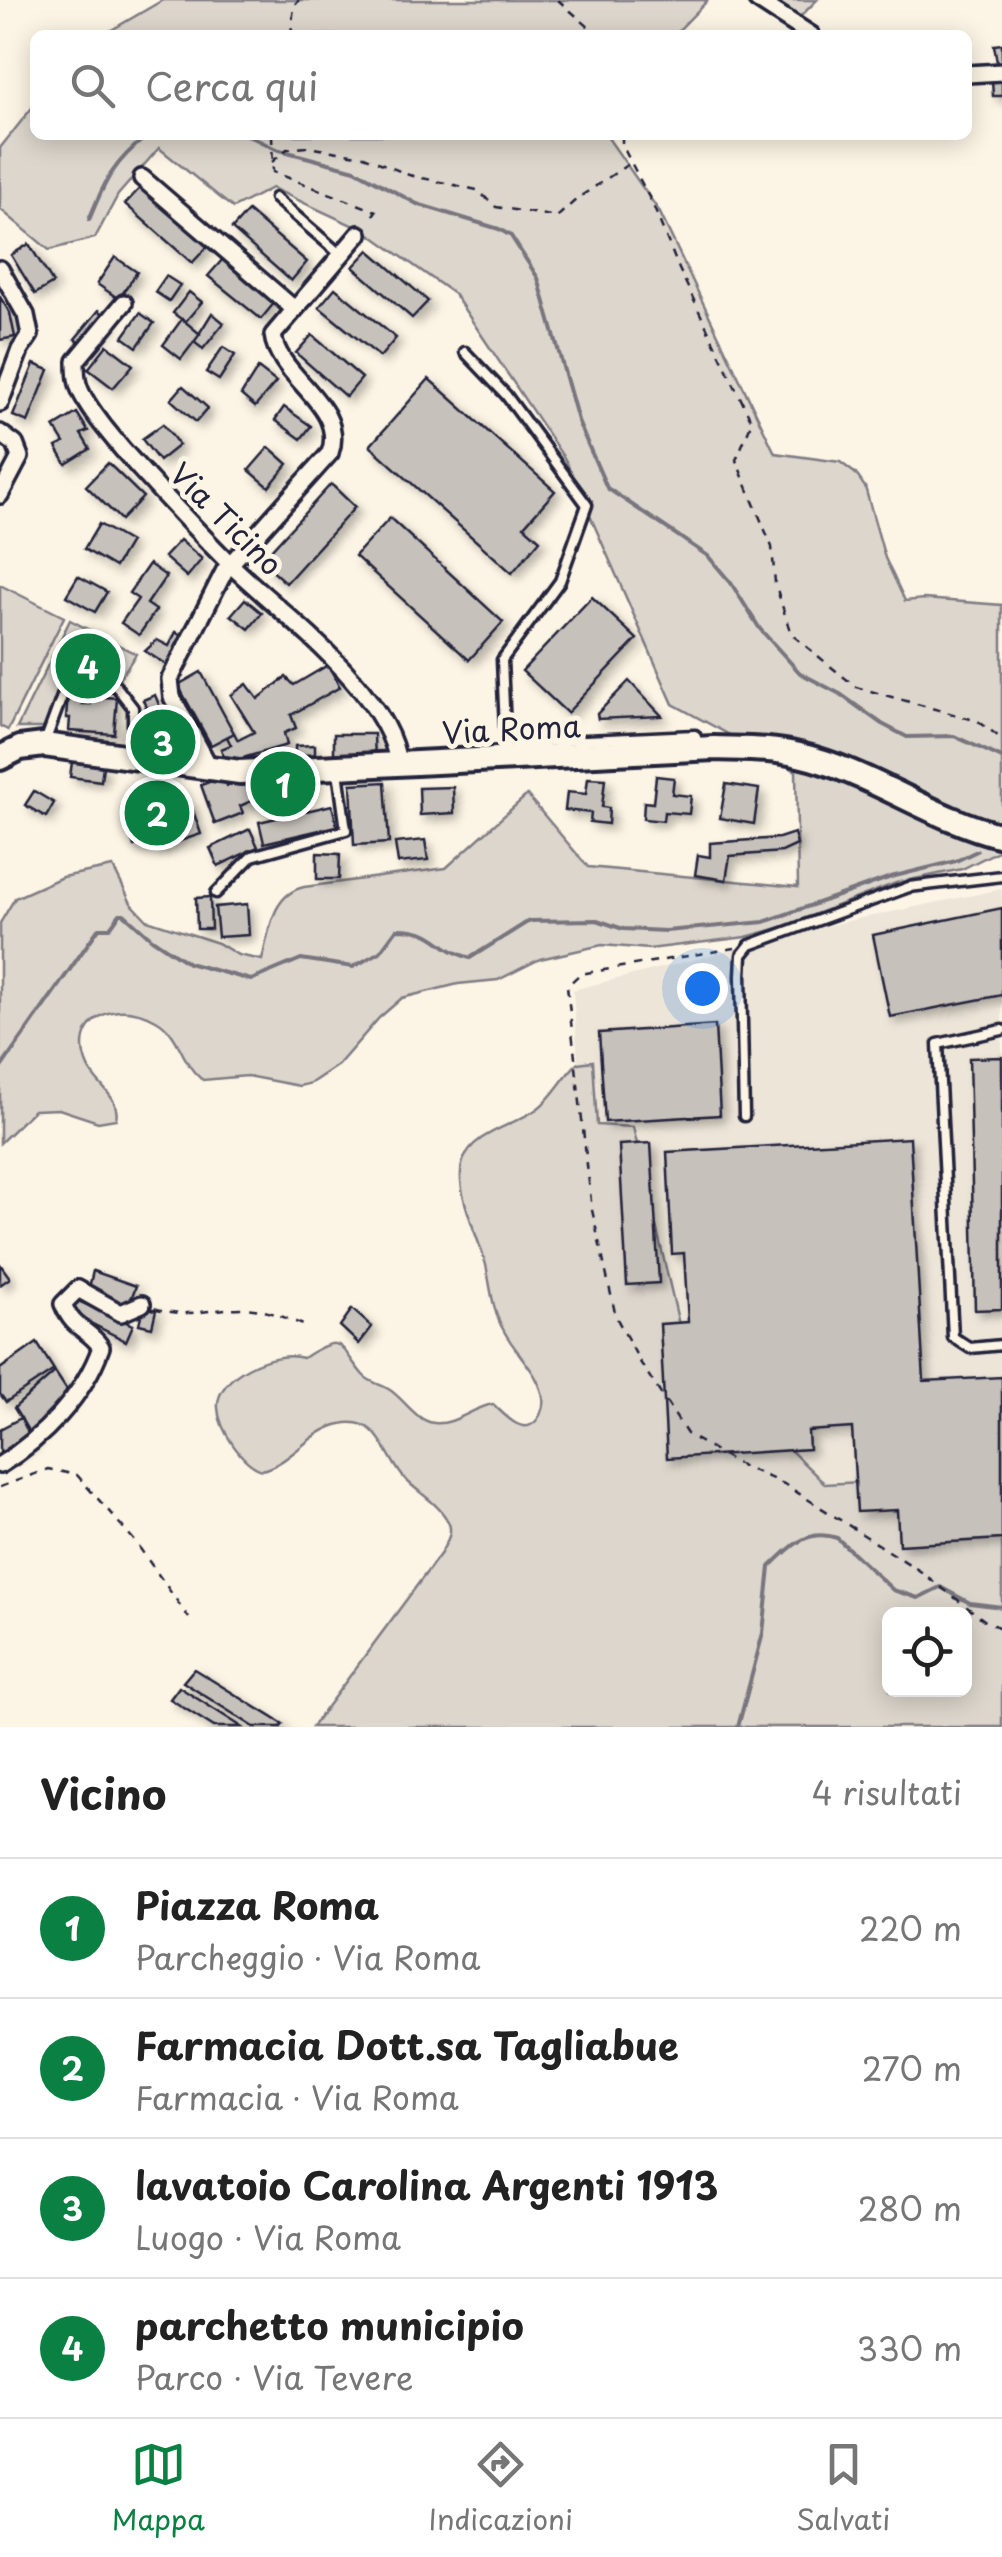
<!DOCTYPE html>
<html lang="it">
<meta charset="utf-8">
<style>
body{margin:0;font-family:"Playpen Sans",sans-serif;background:#f2f2f2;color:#222}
.controls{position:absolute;right:30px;bottom:30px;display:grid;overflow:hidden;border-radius:15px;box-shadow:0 5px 25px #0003}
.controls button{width:90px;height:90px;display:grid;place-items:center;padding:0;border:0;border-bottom:2px solid #e0e0e0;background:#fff;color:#222;font:50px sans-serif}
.you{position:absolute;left:702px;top:988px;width:35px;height:35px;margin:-25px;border:8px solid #fff;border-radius:50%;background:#1a73e8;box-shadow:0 0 0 15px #1a73e833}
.badge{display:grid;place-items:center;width:65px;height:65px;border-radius:50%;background:#0b8043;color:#fff;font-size:32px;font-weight:700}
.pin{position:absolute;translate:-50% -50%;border:5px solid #fff;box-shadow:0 2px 10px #0006}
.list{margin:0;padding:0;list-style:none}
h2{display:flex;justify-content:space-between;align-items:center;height:130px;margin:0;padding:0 40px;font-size:42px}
h2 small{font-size:32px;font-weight:400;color:#767676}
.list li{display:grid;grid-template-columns:65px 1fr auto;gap:30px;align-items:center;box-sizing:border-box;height:140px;padding:0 40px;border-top:2px solid #e0e0e0}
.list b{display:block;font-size:38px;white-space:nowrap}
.list p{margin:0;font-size:32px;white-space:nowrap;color:#767676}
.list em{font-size:32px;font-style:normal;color:#767676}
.icon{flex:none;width:55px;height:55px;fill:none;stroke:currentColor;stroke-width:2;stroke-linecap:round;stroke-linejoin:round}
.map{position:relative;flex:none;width:1002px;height:1727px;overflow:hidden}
.search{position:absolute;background:#fff;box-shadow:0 5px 25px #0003;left:30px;right:30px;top:30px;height:110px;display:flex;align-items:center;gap:25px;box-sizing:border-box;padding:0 35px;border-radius:15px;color:#767676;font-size:38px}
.sheet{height:690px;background:#fff}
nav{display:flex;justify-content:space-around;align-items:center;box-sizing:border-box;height:140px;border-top:2px solid #e0e0e0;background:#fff;font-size:28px;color:#767676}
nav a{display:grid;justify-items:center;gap:5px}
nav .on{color:#0b8043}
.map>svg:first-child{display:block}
.built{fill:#ece5d8}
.green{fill:#dcd6cc;stroke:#7f7c84;stroke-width:2.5;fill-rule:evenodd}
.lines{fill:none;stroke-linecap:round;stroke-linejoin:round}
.stream{stroke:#78757e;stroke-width:4}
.building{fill:#c6c1bb;stroke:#22223b;stroke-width:2.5;filter:url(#shadow)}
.lane-casing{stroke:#22223b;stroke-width:15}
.street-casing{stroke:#22223b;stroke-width:22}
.secondary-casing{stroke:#22223b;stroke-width:30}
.path{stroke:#22223b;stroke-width:2.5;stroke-dasharray:8 8;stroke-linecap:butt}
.lane{stroke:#fcf5e5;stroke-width:8}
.street{stroke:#fcf5e5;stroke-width:15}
.secondary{stroke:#fcf5e5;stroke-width:22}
.labels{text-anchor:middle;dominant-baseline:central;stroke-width:10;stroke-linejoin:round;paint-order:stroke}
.street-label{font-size:30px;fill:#22223b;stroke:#fcf5e5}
</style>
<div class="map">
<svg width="1002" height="1727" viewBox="0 0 1002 1727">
<defs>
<filter id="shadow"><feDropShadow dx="5.5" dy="5.5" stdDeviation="5" flood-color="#0004"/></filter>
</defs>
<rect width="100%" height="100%" fill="#fcf5e5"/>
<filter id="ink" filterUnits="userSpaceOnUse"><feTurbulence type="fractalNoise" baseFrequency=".01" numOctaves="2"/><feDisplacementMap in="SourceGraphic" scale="20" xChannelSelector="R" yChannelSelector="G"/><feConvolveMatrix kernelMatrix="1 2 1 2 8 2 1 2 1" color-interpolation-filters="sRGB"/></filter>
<g filter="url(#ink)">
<polygon class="built" points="1002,889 1002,1554 660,1471 595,1298 573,990 843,922"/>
<g class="green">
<polygon points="163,0 708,0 674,35 103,35"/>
<polygon points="767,0 817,0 796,21"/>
<path d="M35 104V135H606L659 211 775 453 840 462 856 474 865 487 885 558 905 601 924 599 1002 605V849L962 869 896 883 782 927 746 937 649 949 602 945 540 959 498 980 458 984 402 998 379 1018 338 1065 311 1083 299 1086 247 1076 203 1080C181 1065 181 1034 156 1020 146 1014 131 1010 119 1011 89 1014 75 1038 88 1067 96 1085 121 1097 116 1119L98 1122 59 1109 34 1110 0 1143V923L15 898 62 877 113 867 131 903 147 920 218 943 238 955 262 960C269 932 272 894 304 887L446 868 527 795 588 867 798 887 796 771 673 704 566 461 454 294 367 232 272 188 233 208 159 148 118 195 95 238 49 250 0 209V148Z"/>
<polygon points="0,585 64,617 8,730 0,726"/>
<polygon points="70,620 136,654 118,681 90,677 60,688 45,728 17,728"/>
<path d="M593 1061 597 1125 633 1127 699 1410 778 1438 825 1484 950 1477 1002 1538V1727H312L441 1553C445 1544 453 1534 449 1524 441 1505 420 1494 406 1480 385 1459 381 1415 341 1424 310 1430 293 1462 262 1470 242 1464 219 1429 218 1408 215 1375 276 1349 303 1358 345 1331 338 1346 363 1375 370 1383 381 1384 390 1390 405 1400 415 1420 434 1423 453 1426 474 1407 493 1404 500 1411 509 1420 517 1424 535 1433 545 1411 543 1397 538 1371 516 1354 504 1331 492 1310 491 1288 486 1265 479 1238 453 1188 463 1161 472 1133 515 1125 537 1109 554 1097 562 1077 578 1063ZM890 1614H964V1690H890Z"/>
</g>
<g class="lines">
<g class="stream">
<polyline points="247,135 276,149 355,170 417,204 499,229 511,236 538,278 579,424 607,488 708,556 731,583 760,629 800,673 840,694 882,724 907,737 954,736 1002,758"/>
<path d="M89 220C105 180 114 162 148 135"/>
<path d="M0 1069 99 928H110L120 914H124L152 939 188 963 251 980 301 959 353 967 380 952 397 929C439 929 435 948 470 958L529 921 597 920 623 929 666 931 764 922 891 877 956 861 977 851"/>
<path d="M738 1727 763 1633 770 1567C790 1547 807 1528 837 1538L893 1590 918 1598 940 1587 970 1603 1002 1607"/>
</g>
</g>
<g class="building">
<polygon points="1002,44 1002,61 997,62 994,45"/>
<polygon points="1002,79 1002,96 993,96 992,80"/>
<polygon points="141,187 208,246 192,263 125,204"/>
<polygon points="248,211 307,262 291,281 232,229"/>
<polygon points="29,244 53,283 35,294 11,255"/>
<polygon points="369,250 428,301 412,318 353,267"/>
<polygon points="115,257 137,272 119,299 97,284"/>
<polygon points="223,259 275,302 261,319 208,276"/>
<polygon points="166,276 180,285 169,301 155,292"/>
<polygon points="335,288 396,338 380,357 319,307"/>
<polygon points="189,292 202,302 185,322 173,313"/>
<polygon points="0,297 10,313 15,337 0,340"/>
<polygon points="99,310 110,321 86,349 75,339"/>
<polygon points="140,313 154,323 137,347 123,337"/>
<polygon points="212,313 224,323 203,349 194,342"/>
<polygon points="182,319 200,334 181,359 163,345"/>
<polygon points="312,335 362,378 346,397 296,353"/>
<polygon points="107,345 133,365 113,388 88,369"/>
<polygon points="223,347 235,355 219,380 206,372"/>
<polygon points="34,364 49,370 28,422 13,416"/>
<polygon points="258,368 276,382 255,407 241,395"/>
<polygon points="429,379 555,491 524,526 540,540 512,573 370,446"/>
<polygon points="183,386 208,408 196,422 171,400"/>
<polygon points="284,407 311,426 301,439 275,420"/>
<polygon points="77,413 88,431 81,434 90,449 66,464 56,447 64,443 54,427"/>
<polygon points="163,424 179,445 159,461 142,439"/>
<polygon points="269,447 288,464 269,487 249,470"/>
<polygon points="108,463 143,497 121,520 86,486"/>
<polygon points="331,484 355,507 286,583 261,561"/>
<polygon points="390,518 503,622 469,660 355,556"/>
<polygon points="99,524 130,542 115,567 84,549"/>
<polygon points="180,540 202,559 187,577 164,557"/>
<polygon points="149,564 166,576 147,604 156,610 139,635 121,623 138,599 129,593"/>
<polygon points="78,576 107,592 95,612 66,596"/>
<polygon points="592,597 637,639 567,713 522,671"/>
<polygon points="245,599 262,613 249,629 231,615"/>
<polygon points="176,632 187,637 171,668 145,651 157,640 169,646"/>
<polygon points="328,665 340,687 291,715 296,728 284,733 287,745 226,763 221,749 231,745 227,737 234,733 238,740 254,732 231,695 247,684 258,699 286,677 294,685"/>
<polygon points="201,672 234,733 211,745 178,685"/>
<polygon points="629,681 662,716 598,719 597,714"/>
<polygon points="68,694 83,696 82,704 91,704 92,696 117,698 114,734 69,731 70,718 66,718"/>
<polygon points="155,695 162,712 150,717 143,700"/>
<polygon points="189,730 192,753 176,755 173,732"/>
<polygon points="157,731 169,731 169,752 156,752"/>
<polygon points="334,734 374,734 375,761 334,761"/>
<polygon points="315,745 315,759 295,760 295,746"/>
<polygon points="72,762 103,766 101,781 70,777"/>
<polygon points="225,776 227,786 245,776 256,799 240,806 243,813 215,824 201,785"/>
<polygon points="656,776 674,778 672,794 691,796 689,814 664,812 663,821 643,819 644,802 653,803"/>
<polygon points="588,778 605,779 602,807 609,808 608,824 590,822 591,813 565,810 567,792 586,794"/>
<polygon points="385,782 389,843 354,845 351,784"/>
<polygon points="726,784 759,789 754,824 720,818"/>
<polygon points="453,787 454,813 420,815 419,788"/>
<polygon points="34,791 54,803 46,817 25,805"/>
<polygon points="190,802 201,834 156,849 146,818"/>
<polygon points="141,803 153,840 134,846 122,809"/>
<polygon points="332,805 337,826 264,843 259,822"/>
<polygon points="250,829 258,847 218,866 210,848"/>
<polygon points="794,833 797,845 782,852 730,856 726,880 695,875 698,855 710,857 710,843 779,838"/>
<polygon points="425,840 428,860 398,863 395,843"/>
<polygon points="317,853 340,854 339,879 317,879"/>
<polygon points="210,897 211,929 197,929 196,898"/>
<polygon points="247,904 249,935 218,937 215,907"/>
<polygon points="1002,908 1002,995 890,1017 873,935"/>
<polygon points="715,1025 720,1115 605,1122 599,1033"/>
<polygon points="1002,1057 1002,1309 975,1310 969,1058"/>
<polygon points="910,1138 924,1381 1002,1377 1002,1539 899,1545 897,1510 857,1512 852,1428 808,1431 809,1449 667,1458 660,1324 688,1322 684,1253 672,1254 667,1152"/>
<polygon points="651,1143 659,1283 627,1285 619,1145"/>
<polygon points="0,1264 10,1278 0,1285"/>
<polygon points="93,1271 136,1286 128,1307 88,1292"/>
<polygon points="76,1300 133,1325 126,1341 69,1312"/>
<polygon points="143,1307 156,1310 152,1327 139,1324"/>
<polygon points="352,1309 372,1327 359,1344 340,1326"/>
<polygon points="37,1343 54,1370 6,1402 0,1394 0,1369"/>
<polygon points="55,1372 70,1395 32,1437 14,1408"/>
<polygon points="21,1418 32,1441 0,1460 0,1429"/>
<polygon points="194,1669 283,1724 281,1727 254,1727 183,1682"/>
<polygon points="179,1687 242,1727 214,1727 170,1699"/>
</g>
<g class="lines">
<defs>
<g id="lane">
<polyline points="275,198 341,255"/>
<polyline points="465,352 506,395 587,505 560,581 502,660 506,753"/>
<polyline points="45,742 64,691 91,682 116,686 133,708 133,753"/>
<polyline points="515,748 543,742 695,735 699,745"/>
<polyline points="216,893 252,856 346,830 338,771"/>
<polyline points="1002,1030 938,1044 953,1337 970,1348 1002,1345"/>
<polyline points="744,1116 741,976 742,955 750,945 909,887 1002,876"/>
</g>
<g id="street">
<polyline points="757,0 811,35"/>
<polyline points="967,74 1002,72"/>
<polyline points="142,178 293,308"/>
<polyline points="0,269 26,315 30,335 20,350 0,403"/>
<path d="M124 303 76 361C76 368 76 377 78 384 83 405 124 452 140 469 169 501 199 533 229 563 279 612 390 692 398 764"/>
<polyline points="0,433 15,444 20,457 0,495"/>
<path d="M211 770 172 697 170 679 225 570 330 453C347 405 278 378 273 335L359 234"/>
<path d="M0 1465C43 1438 84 1396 101 1347 87 1327 74 1331 63 1304L78 1289 121 1313 142 1304"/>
</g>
<path id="secondary" d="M0 758 20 748 44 745 240 772 714 748C742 749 771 748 799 755 870 771 931 819 1002 836"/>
</defs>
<use href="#lane" class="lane-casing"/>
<use href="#street" class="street-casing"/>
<use href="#secondary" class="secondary-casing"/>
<g class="path">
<polyline points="558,0 598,35"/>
<polyline points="291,35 294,5 299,0"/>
<polyline points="272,135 273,172 376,211 369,221"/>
<polyline points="622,135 622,145 652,203 679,269 752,422 736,460 772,547 775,583 791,634 856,687 978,721 1002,739"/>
<polyline points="272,162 287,149 307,147 364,156 409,175 477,190 496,207 557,217 578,198 630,163"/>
<polyline points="735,948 580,974 567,986 592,1210 616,1317 640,1362 687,1434 736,1463 784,1484 920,1571 984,1620 1002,1629"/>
<path d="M154 1308C190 1319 205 1309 240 1308 264 1308 286 1318 308 1327"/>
<polyline points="0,1487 48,1469 77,1475 134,1540 189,1618"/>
</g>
<use href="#lane" class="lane"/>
<use href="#street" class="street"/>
<use href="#secondary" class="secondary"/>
</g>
</g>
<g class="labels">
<g class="street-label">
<text transform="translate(227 518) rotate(45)">Via Ticino</text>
<text transform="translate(511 728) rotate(-3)">Via Roma</text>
</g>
</g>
</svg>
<div class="controls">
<button><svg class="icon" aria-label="locate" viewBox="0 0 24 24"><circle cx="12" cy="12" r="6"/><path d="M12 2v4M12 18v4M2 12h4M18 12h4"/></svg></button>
</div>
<div class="you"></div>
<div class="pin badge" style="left:283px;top:784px">1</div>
<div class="pin badge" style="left:157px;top:813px">2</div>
<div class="pin badge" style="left:163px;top:742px">3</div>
<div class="pin badge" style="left:88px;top:666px">4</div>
<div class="search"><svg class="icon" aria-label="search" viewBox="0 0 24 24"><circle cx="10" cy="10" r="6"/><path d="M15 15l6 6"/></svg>Cerca qui</div>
</div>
<section class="sheet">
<h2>Vicino<small>4 risultati</small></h2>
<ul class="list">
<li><span class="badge">1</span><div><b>Piazza Roma</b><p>Parcheggio · Via Roma</p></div><em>220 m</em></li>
<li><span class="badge">2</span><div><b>Farmacia Dott.sa Tagliabue</b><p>Farmacia · Via Roma</p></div><em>270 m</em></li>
<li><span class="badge">3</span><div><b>lavatoio Carolina Argenti 1913</b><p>Luogo · Via Roma</p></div><em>280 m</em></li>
<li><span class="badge">4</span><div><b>parchetto municipio</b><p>Parco · Via Tevere</p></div><em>330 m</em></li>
</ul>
</section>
<nav>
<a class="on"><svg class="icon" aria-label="map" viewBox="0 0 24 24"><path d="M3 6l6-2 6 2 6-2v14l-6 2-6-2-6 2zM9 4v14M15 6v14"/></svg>Mappa</a>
<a><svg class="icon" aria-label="directions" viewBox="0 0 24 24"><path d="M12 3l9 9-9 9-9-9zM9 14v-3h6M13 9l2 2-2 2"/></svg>Indicazioni</a>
<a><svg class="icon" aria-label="saved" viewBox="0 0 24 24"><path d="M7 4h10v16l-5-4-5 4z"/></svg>Salvati</a>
</nav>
